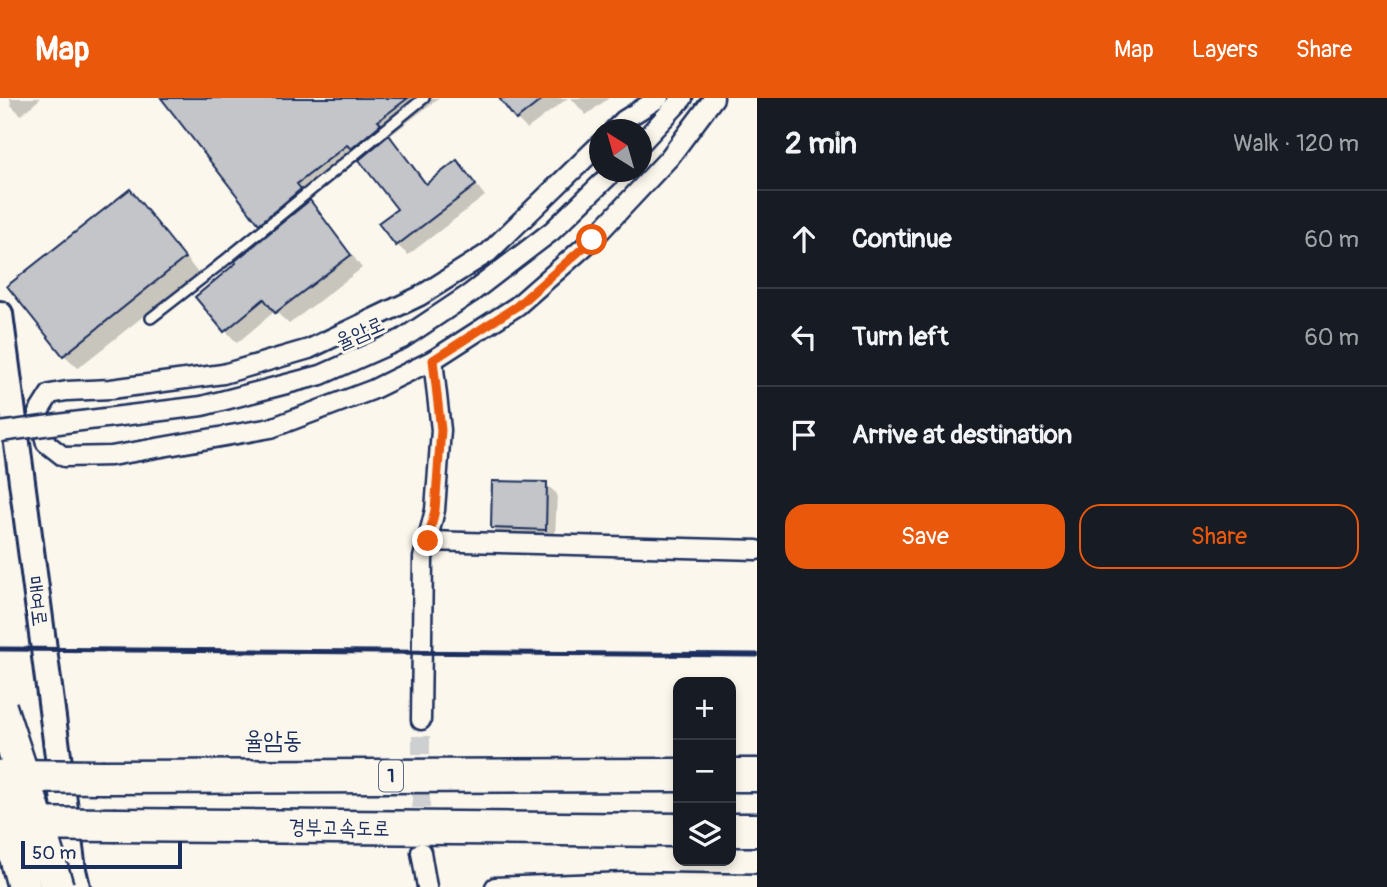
<!DOCTYPE html>
<meta charset="utf-8">
<style>
body{margin:0;font-family:Pangolin,"Poor Story",sans-serif;background:#242831;color:#f1f3f6}
.controls{position:absolute;right:21px;bottom:21px;display:grid;overflow:hidden;border-radius:14px;box-shadow:0 4px 10px #0003}
.controls button{width:63px;height:63px;display:grid;place-items:center;padding:0;border:0;border-bottom:2px solid #363941;background:#171b24;color:#f1f3f6;font:35px sans-serif}
.compass{position:absolute;left:589px;top:21px;width:63px;height:63px;border-radius:50%;background:#171b24;box-shadow:0 4px 10px #0003;rotate:323deg}
.scale{position:absolute;left:21px;bottom:18px;width:161px;box-sizing:border-box;padding-left:7px;border:4px solid #1b2f5e;border-top:0;font-size:19px;line-height:24px;white-space:nowrap;color:#1b2f5e;-webkit-text-stroke:5px #fbf7ec;paint-order:stroke}
.stop{position:absolute;width:21px;height:21px;margin:-16px;border:5px solid #ea580c;border-radius:50%;background:#fff}
.stop.end{background:#ea580c;border-color:#fff;box-shadow:0 2px 7px #0008}
.list{margin:0;padding:0;list-style:none}
h2{display:flex;justify-content:space-between;align-items:center;height:91px;margin:0;padding:0 28px;font-size:30px}
h2 small{font-size:23px;font-weight:400;color:#9ea1a6}
.list li{display:grid;grid-template-columns:46px 1fr auto;gap:21px;align-items:center;box-sizing:border-box;height:98px;padding:0 28px;border-top:2px solid #363941}
.list b{display:block;font-size:26px;white-space:nowrap}
.list em{font-size:23px;font-style:normal;color:#9ea1a6}
.actions{display:flex;gap:14px;padding:21px 28px}
.actions a{flex:1;padding:16px 0;border:2px solid #ea580c;border-radius:21px;text-align:center;font-size:24px;color:#ea580c}
.actions .main{background:#ea580c;color:#fff}
.icon{flex:none;width:38px;height:38px;fill:none;stroke:currentColor;stroke-width:2;stroke-linecap:round;stroke-linejoin:round}
.map{position:relative;flex:none;width:757px;height:789px;overflow:hidden}
header{display:flex;align-items:center;gap:42px;box-sizing:border-box;height:98px;padding:0 35px;background:#ea580c;color:#fff}
header strong{font-size:33px}
nav{display:flex;gap:38px;margin-inline-start:auto;font-size:24px}
main{display:flex}
aside{flex:1;background:#171b24}
.map>svg:first-child{display:block}
.shadow{fill:#0003}
.building{fill:#c3c5c9;stroke:#1b2f5e;stroke-width:2}
.lines{fill:none;stroke-linecap:round;stroke-linejoin:round}
.street-tunnel{stroke:#cecfd0;stroke-width:18;stroke-dasharray:18 9;stroke-linecap:butt}
.lane-casing{stroke:#1b2f5e;stroke-width:14}
.street-casing{stroke:#1b2f5e;stroke-width:23}
.secondary-casing{stroke:#1b2f5e;stroke-width:30}
.highway-casing{stroke:#1b2f5e;stroke-width:37}
.lane{stroke:#fbf7ec;stroke-width:9}
.street{stroke:#fbf7ec;stroke-width:18}
.secondary{stroke:#fbf7ec;stroke-width:24}
.highway{stroke:#fbf7ec;stroke-width:32}
.rail{stroke:#1b2f5e;stroke-width:5}
.street-bridge-casing{stroke:#1b2f5e;stroke-width:23;stroke-linecap:butt}
.highway-bridge-casing{stroke:#1b2f5e;stroke-width:37;stroke-linecap:butt}
.street-bridge{stroke:#fbf7ec;stroke-width:18}
.highway-bridge{stroke:#fbf7ec;stroke-width:32}
.route{stroke:#ea580c;stroke-width:9}
.labels{text-anchor:middle;dominant-baseline:central;stroke-width:6;stroke-linejoin:round;paint-order:stroke}
.shield{fill:#fbf7ec;stroke:#5e6b89;stroke-width:2}
.shield-label{font-size:19px;font-weight:bold;fill:#1b2f5e}
.street-label{font-size:21px;fill:#1b2f5e;stroke:#fbf7ec}
.quarter-label{font-size:24px;fill:#1b2f5e;stroke:#fbf7ec}
</style>
<header>
<strong>Map</strong>
<nav><a>Map</a><a>Layers</a><a>Share</a></nav>
</header>
<main>
<div class="map">
<svg width="757" height="789" viewBox="0 0 757 789">
<rect width="100%" height="100%" fill="#fbf7ec"/>
<filter id="ink" filterUnits="userSpaceOnUse"><feTurbulence type="fractalNoise" baseFrequency=".0143" numOctaves="2"/><feDisplacementMap in="SourceGraphic" scale="14" xChannelSelector="R" yChannelSelector="G"/><feConvolveMatrix kernelMatrix="1 2 1 2 8 2 1 2 1" color-interpolation-filters="sRGB"/></filter>
<g filter="url(#ink)">
<g class="shadow">
<polygon points="10,0 41,0 21,17 11,7"/>
<polygon points="164,0 439,0 391,37 393,40 392,42 428,87 457,65 467,75 485,98 408,157 397,147 399,111 360,61 309,100 313,106 312,107 322,117 362,170 289,226 275,213 237,245 225,232 271,136 260,125"/>
<polygon points="501,0 568,0 527,31 517,21"/>
<polygon points="571,0 609,0 586,17"/>
<polygon points="130,93 143,107 198,175 78,270 64,257"/>
<polygon points="546,386 557,396 555,441 503,440 493,430"/>
</g>
<g class="building">
<polygon points="161,0 408,0 378,23 381,26 351,51 347,47 297,86 301,91 259,126"/>
<polygon points="499,0 544,0 516,22"/>
<polygon points="389,37 426,86 457,62 476,87 396,148 378,125 397,111 359,62"/>
<polygon points="130,91 185,160 63,258 7,188"/>
<polygon points="310,102 351,157 275,215 264,201 224,234 195,199 236,165 235,163"/>
<polygon points="492,383 547,384 546,432 491,430"/>
</g>
<g class="lines">
<polyline class="street-tunnel" points="421,737 421,622"/>
<defs>
<polyline id="lane" points="151,220 218,168 424,0"/>
<g id="street">
<polyline points="614,32 624,22 659,0"/>
<polyline points="642,44 683,0"/>
<polyline points="600,46 488,155 420,198 309,251 223,276 111,291 67,293 50,296 38,315 46,345 64,359 111,358 271,330 372,292 433,262 517,208 592,142 669,60 714,0"/>
<polyline points="73,324 202,308 321,277 402,241 471,195 552,133 613,74"/>
<polyline points="428,443 757,452"/>
<polyline points="421,622 423,460 435,412 441,332 433,262"/>
<polyline points="421,754 427,789"/>
<polyline points="495,789 627,784 757,786"/>
</g>
<polyline id="secondary" points="0,216 73,772 77,789"/>
<g id="highway">
<polyline points="731,677 757,677"/>
<polyline points="104,679 678,677"/>
<polyline points="116,727 678,732"/>
<polyline points="731,732 757,732"/>
</g>
</defs>
<use href="#lane" class="lane-casing"/>
<use href="#street" class="street-casing"/>
<use href="#secondary" class="secondary-casing"/>
<use href="#highway" class="highway-casing"/>
<use href="#lane" class="lane"/>
<use href="#street" class="street"/>
<use href="#secondary" class="secondary"/>
<use href="#highway" class="highway"/>
<polyline class="rail" points="0,551 757,557"/>
<defs>
<polyline id="street-bridge" points="0,334 73,324"/>
<g id="highway-bridge">
<polyline points="0,609 32,706 57,789"/>
<polyline points="4,678 104,679"/>
<polyline points="0,699 24,789"/>
<polyline points="0,726 116,727"/>
</g>
</defs>
<use href="#street-bridge" class="street-bridge-casing"/>
<use href="#highway-bridge" class="highway-bridge-casing"/>
<use href="#street-bridge" class="street-bridge"/>
<use href="#highway-bridge" class="highway-bridge"/>
</g>
</g>
<g class="lines" filter="url(#ink)">
<polyline class="route" points="428,443 435,412 441,332 433,262 517,208 592,142"/>
</g>
<g class="labels">
<rect class="shield" x="379" y="662.5" width="24" height="31" rx="5"/>
<g class="shield-label">
<text x="391" y="678">1</text>
</g>
<g class="street-label">
<text transform="translate(360 235) rotate(-24)">율암로</text>
<text transform="translate(37 503) rotate(83)">매여로</text>
<text transform="translate(339 730) rotate(1)">경부고속도로</text>
</g>
<g class="quarter-label">
<text x="273" y="642">율암동</text>
</g>
</g>
</svg>
<div class="controls">
<button>+</button>
<button>−</button>
<button><svg class="icon" aria-label="layers" viewBox="0 0 24 24"><path d="M12 4l9 5-9 5-9-5zM3 14l9 5 9-5"/></svg></button>
</div>
<svg class="compass" viewBox="-18 -18 36 36"><path d="M0-13l5 13h-10z" fill="#e53935"/><path d="M0 13l5-13h-10z" fill="#9ea1a6"/></svg>
<div class="scale">50 m</div>
<div class="stop" style="left:592px;top:142px"></div>
<div class="stop end" style="left:428px;top:443px"></div>
</div>
<aside>
<h2>2 min<small>Walk · 120 m</small></h2>
<ul class="list">
<li><svg class="icon" aria-label="ahead" viewBox="0 0 24 24"><path d="M12 20V5M6 11l6-6 6 6"/></svg><div><b>Continue</b></div><em>60 m</em></li>
<li><svg class="icon" aria-label="left" viewBox="0 0 24 24"><path d="M17 20v-9H6M10 6l-5 5 5 5"/></svg><div><b>Turn left</b></div><em>60 m</em></li>
<li><svg class="icon" aria-label="arrive" viewBox="0 0 24 24"><path d="M6 21V4h12l-3 4 3 4H6"/></svg><div><b>Arrive at destination</b></div></li>
</ul>
<div class="actions"><a class="main">Save</a><a>Share</a></div>
</aside>
</main>
